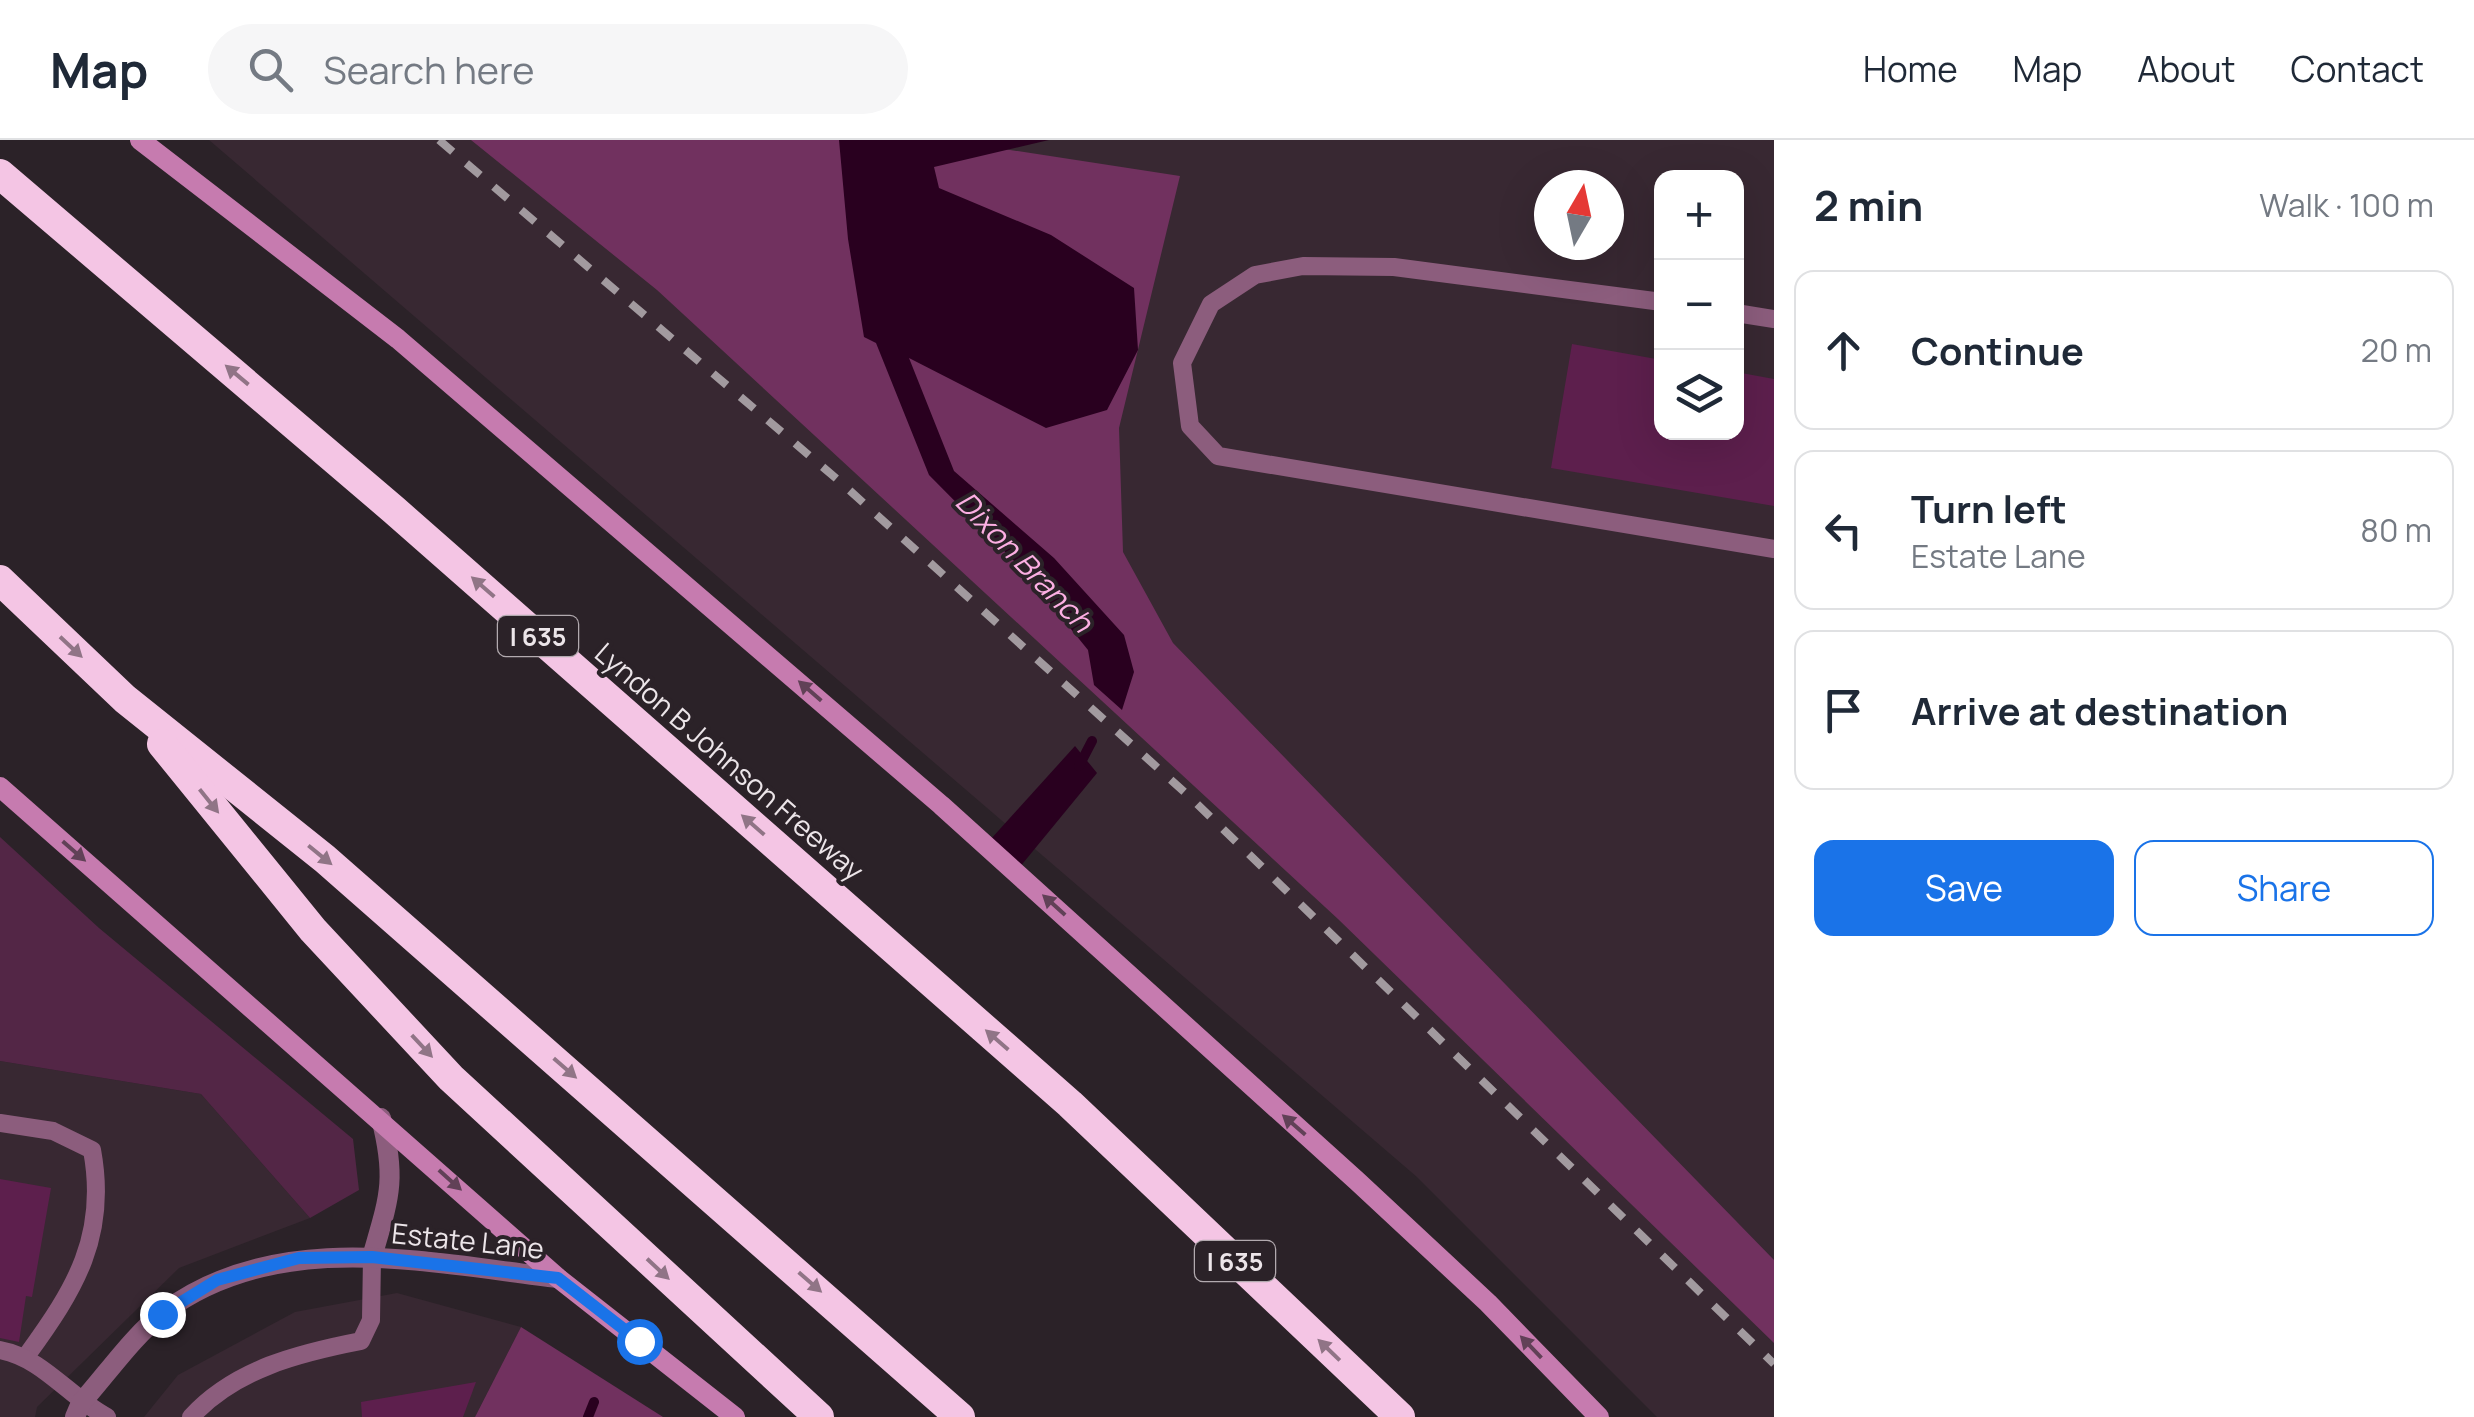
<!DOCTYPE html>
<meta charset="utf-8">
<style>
body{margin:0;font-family:Manrope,sans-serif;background:#f6f6f7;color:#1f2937}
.controls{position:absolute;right:30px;top:30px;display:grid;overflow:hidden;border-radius:20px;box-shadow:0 10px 40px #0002}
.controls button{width:90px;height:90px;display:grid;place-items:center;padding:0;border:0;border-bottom:2px solid #e0e1e3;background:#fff;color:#1f2937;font:50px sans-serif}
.compass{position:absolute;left:1534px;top:30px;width:90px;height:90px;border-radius:50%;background:#fff;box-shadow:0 10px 40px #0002;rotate:9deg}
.stop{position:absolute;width:30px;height:30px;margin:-22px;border:8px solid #1a73e8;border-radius:50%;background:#fff}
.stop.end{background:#1a73e8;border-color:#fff;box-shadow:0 2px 10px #0008}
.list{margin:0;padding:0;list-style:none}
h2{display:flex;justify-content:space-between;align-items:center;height:130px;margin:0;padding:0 40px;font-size:42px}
h2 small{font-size:32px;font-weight:400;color:#747a83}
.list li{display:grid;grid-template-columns:65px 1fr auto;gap:30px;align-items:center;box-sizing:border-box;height:160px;margin:0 20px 20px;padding:0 20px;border:2px solid #e0e1e3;border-radius:20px}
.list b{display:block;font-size:38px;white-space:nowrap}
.list p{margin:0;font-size:32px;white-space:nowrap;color:#747a83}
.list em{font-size:32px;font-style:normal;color:#747a83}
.actions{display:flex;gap:20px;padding:30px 40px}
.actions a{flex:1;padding:22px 0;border:2px solid #1a73e8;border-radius:20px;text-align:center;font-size:35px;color:#1a73e8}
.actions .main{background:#1a73e8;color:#fff}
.icon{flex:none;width:55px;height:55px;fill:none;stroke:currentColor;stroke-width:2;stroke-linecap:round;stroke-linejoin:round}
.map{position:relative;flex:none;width:1774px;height:1277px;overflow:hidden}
header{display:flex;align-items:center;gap:60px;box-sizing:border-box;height:140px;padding:0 50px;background:#fff;border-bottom:2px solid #e0e1e3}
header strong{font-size:48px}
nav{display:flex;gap:55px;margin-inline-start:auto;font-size:35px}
.search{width:700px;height:90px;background:#f6f6f7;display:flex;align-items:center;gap:25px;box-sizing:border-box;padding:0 35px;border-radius:55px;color:#747a83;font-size:38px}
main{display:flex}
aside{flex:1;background:#fff}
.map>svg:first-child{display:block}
.built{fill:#382832;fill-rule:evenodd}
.green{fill:#532646}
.forest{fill:#71315f}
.water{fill:#29001f}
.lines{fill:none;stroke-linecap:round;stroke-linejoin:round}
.stream{stroke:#29001f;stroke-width:10}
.building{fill:#5d1f4d}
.service{stroke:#8c5d7d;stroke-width:18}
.minor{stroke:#8c5d7d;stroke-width:20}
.secondary{stroke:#c67baf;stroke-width:20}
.motorway{stroke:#f4c5e4;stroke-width:30}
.rail{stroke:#a29a9f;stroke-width:8;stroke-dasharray:18 18;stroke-linecap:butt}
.oneway{fill:#907486}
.oneway2{fill:#614157}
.route{stroke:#1a73e8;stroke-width:12}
.labels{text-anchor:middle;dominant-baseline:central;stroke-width:8;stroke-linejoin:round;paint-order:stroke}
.shield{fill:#2b2228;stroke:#b2aaaf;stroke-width:2.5}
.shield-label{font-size:25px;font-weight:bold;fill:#ece5e9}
.street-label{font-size:28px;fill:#ece5e9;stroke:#2b2228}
.water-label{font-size:30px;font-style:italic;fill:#fcafe3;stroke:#2b2228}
</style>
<header>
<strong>Map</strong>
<div class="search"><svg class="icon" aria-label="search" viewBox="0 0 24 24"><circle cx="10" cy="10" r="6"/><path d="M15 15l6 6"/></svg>Search here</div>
<nav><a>Home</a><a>Map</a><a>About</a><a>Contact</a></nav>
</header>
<main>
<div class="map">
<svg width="1774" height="1277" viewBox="0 0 1774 1277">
<rect width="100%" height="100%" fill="#2b2228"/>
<g class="built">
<path d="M209 0H1774V1277H1657L1417 1037ZM1662 38H1736V292H1662ZM1549 45H1609V105H1549Z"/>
<polygon points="0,921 201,954 310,1078 179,1128 37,1267 35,1277 0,1277"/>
<polygon points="397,1153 521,1187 475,1277 144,1277 178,1235 295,1172"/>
</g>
<polygon class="green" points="0,697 99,788 353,999 359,1050 310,1078 201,954 0,921"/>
<g class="forest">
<polygon points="471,0 978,0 978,5 1180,36 1119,288 1123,412 1173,503 1774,1120 1774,1203 1338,779 657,150"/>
<polygon points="521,1187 663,1277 475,1277"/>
</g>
<g class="water">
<polygon points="839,0 1049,0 934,27 939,48 1051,95 1134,148 1138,210 1107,270 1046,288 909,218 954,331 1054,418 1124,495 1134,532 1122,570 1094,545 1088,510 1023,430 929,335 876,203 864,197 848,99"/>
<polygon points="1075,606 1097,633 1019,728 990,700"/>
</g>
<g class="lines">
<g class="stream">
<polyline points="1079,626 1092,601"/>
<polyline points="588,1277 594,1262"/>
</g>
</g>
<g class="building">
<polygon points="1572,204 1662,220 1662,292 1736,292 1736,232 1774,239 1774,366 1551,328"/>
<polygon points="0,1039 51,1048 32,1157 26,1156 19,1202 0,1198"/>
<polygon points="476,1242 463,1277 362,1277 361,1262"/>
</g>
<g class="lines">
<g class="service">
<polyline points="1662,162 1394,127 1303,126 1255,135 1211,164 1182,223 1190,286 1218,316 1774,409"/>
<polyline points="1736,173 1774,179"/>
<path d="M0 983 53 991 92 1010C108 1096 75 1149 27 1215"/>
<path d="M0 1210C43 1218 69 1257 107 1277"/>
<path d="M191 1277C235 1229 299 1213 361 1201L371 1180 372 1117"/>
</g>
<g class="minor">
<path d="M372 1117C389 1058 397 1040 381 978"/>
<path d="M75 1277 81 1263C107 1234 133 1196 164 1172 278 1087 428 1123 558 1138"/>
</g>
<g class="secondary">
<polyline points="140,0 398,199 941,665 1357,1041 1488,1163 1599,1277"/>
<polyline points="0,647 558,1138 735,1277"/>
</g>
<g class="motorway">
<polyline points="0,34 394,370 1070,964 1400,1277"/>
<polyline points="0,440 125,559 325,719 960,1277"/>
<polyline points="162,604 313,790 451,938 819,1277"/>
</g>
<polyline class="rail" points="439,0 838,340 1190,657 1774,1224"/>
</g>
<defs><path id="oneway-solid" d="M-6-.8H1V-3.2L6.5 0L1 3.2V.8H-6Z" transform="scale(2.5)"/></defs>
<g class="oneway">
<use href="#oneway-solid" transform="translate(237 235) rotate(-140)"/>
<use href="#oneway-solid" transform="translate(483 447) rotate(-139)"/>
<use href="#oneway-solid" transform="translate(71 507) rotate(43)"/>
<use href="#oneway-solid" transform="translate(209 661) rotate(51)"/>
<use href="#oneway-solid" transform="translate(753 685) rotate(-139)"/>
<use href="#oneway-solid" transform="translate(320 715) rotate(39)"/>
<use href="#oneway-solid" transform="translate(997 900) rotate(-139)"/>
<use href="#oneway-solid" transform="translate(422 906) rotate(47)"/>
<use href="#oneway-solid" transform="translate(565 928) rotate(41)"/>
<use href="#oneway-solid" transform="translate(658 1129) rotate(43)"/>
<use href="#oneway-solid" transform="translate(810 1142) rotate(41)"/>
<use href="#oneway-solid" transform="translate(1329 1210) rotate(-136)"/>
</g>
<g class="oneway2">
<use href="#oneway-solid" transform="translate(810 551) rotate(-139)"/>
<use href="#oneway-solid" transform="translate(74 711) rotate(41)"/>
<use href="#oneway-solid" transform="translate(1054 765) rotate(-138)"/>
<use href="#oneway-solid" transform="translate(1294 985) rotate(-139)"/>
<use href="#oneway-solid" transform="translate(450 1040) rotate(42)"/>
<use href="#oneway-solid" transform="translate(1531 1207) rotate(-134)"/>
</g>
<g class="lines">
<polyline class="route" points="162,1174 217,1140 299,1118 372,1117 558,1138 639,1201"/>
</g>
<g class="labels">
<g class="shield">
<rect x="498" y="476" width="80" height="40" rx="8"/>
<rect x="1195" y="1101" width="80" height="40" rx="8"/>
</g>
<g class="shield-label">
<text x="538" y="496">I 635</text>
<text x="1235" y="1121">I 635</text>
</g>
<g class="street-label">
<text transform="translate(730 621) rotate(41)">Lyndon B Johnson Freeway</text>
<text transform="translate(468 1100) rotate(6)">Estate Lane</text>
</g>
<g class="water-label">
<text transform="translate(1025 421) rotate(46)">Dixon Branch</text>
</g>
</g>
</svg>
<div class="controls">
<button>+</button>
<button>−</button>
<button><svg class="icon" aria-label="layers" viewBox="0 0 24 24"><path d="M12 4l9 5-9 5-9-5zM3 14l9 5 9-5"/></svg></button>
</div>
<svg class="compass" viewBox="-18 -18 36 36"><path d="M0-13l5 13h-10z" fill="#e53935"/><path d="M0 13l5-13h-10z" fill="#747a83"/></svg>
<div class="stop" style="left:639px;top:1201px"></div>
<div class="stop end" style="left:162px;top:1174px"></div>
</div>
<aside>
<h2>2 min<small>Walk · 100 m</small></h2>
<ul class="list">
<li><svg class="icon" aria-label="ahead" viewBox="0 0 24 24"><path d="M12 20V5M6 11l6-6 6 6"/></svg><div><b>Continue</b></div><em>20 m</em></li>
<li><svg class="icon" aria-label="left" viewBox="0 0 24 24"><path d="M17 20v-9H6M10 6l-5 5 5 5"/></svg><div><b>Turn left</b><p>Estate Lane</p></div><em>80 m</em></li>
<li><svg class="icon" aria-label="arrive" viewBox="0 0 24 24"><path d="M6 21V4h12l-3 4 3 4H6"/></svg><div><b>Arrive at destination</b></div></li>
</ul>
<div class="actions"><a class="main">Save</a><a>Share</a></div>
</aside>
</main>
